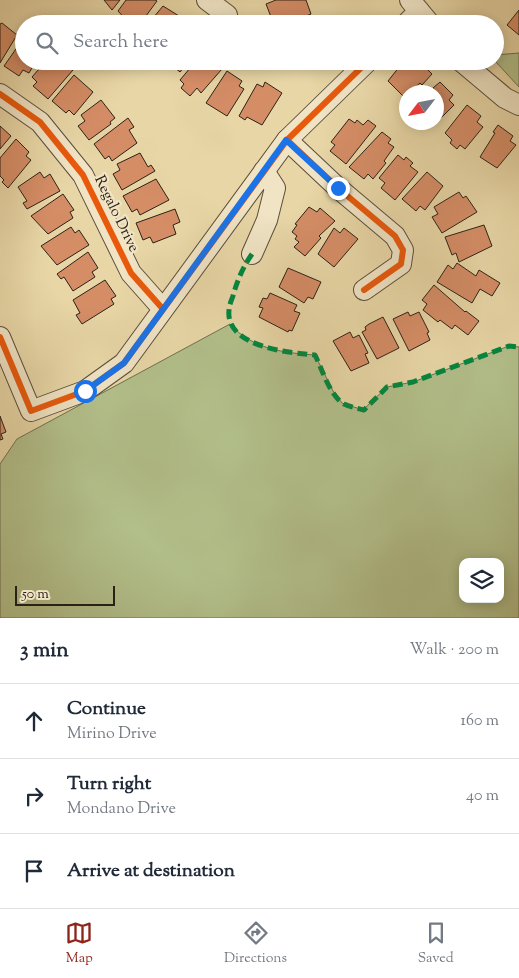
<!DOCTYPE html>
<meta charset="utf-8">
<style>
body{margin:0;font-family:"Sorts Mill Goudy",serif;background:#f2f2f3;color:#1f2937}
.controls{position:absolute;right:15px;bottom:15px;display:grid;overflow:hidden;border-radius:10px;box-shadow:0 2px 12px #0003}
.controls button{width:45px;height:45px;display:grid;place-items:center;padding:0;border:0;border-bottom:1px solid #e0e1e3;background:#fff;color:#1f2937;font:25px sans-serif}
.compass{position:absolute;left:399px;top:85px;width:45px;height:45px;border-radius:50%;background:#fff;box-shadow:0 2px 12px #0003;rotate:238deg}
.scale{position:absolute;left:15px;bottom:12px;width:100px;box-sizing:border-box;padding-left:5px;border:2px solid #2b2117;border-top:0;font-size:14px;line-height:18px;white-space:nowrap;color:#2b2117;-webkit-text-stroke:4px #f0e4c5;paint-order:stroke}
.stop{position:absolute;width:15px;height:15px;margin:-11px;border:4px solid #1a73e8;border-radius:50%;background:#fff}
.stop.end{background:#1a73e8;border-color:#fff;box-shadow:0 1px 5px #0008}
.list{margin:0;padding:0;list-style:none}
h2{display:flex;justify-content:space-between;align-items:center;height:65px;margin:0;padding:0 20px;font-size:21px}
h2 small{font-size:16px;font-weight:400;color:#747a83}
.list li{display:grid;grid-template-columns:32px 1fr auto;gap:15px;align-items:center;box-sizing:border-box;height:75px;padding:0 20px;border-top:1px solid #e0e1e3}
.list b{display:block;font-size:19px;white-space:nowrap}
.list p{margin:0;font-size:16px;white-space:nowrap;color:#747a83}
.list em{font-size:16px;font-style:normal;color:#747a83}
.icon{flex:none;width:28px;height:28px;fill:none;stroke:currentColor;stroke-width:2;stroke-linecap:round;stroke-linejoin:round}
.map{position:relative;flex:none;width:519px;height:618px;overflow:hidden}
.search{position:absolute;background:#fff;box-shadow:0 2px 12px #0003;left:15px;right:15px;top:15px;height:55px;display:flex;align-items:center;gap:12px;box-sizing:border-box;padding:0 18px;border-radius:28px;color:#747a83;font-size:19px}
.sheet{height:290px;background:#fff}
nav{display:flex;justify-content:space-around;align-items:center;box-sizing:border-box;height:70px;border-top:1px solid #e0e1e3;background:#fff;font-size:14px;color:#747a83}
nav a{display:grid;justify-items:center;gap:2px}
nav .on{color:#8f2418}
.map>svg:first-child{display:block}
.green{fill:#b2bf8a;stroke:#6e7050;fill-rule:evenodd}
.building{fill:#d58d66;stroke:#2b2117}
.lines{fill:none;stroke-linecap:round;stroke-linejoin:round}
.minor-casing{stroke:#5a4e3b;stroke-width:22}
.minor{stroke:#f0e4c5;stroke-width:20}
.quiet{stroke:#00873e;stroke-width:5;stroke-dasharray:10 5;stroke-linecap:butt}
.cycleway-casing{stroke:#f0e4c5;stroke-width:9}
.cycleway{stroke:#e8590c;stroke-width:6}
.route{stroke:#1a73e8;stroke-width:6}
.labels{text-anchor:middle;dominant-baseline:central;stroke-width:4.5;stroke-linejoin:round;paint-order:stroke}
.street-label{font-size:15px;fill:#2b2117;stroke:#f0e4c5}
</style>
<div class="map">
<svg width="519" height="618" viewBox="0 0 519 618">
<rect width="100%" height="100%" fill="#e8d6a6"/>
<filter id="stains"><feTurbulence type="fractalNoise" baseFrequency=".004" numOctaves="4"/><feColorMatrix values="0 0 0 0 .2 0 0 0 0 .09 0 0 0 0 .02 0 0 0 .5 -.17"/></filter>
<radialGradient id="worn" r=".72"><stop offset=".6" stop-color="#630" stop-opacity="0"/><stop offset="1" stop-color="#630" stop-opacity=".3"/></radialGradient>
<g class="green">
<polygon points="519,53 519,87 495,61 495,55"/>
<path d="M230 324C252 349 284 353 315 355L333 391 342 403 363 410 387 387 413 382 509 346 519 347V618H0V464L17 439ZM463 562H500V599H463Z"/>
</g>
<g class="building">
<polygon points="104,0 120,0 112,10"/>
<polygon points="126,0 155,0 157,1 140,24 130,24 118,11"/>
<polygon points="276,0 306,0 311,14 286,24 280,24 278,20 273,22 266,4"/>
<polygon points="163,6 179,16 177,19 180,24 148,24"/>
<polygon points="519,10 519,35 507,25"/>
<polygon points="2,23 17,35 0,63 0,24"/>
<polygon points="23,39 24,61 36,61 29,73 23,70 19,76 4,66"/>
<polygon points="46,61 64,61 73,70 48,99 33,86 37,82 32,77"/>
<polygon points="160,61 189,61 180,72 168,62 165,65"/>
<polygon points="196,61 219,61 216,65 222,69 201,93 197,88 190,96 181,88 184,84 180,80"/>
<polygon points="404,61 412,61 415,64 419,61 432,74 422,85 420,83 410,92 406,92 405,98 388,81"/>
<polygon points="227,71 242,81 239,86 244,89 227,116 206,103"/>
<polygon points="74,75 93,92 74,115 69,110 66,113 52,101"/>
<polygon points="265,82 282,93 262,125 247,117 245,120 239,116 257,84 263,87"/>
<polygon points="440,82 453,95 449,100 454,105 440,119 438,117 436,119 436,92 433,92 435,90 433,88"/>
<polygon points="101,100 115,118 110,122 111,124 89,140 78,126 85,121 81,115"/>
<polygon points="467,105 481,116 477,122 483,127 465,149 460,145 457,149 450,143 452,140 445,133"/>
<polygon points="128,118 134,127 129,130 137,143 112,161 109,156 105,159 94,144"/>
<polygon points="349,119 355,123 357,120 363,125 368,120 376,126 346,164 330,151 335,145 331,142"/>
<polygon points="498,125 513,136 510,141 516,145 497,168 480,157 495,133 493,132"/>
<polygon points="0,126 11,136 0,149"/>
<polygon points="382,132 391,139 388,143 394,147 384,161 386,163 373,179 368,174 364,179 349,167"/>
<polygon points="16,139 29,152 26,156 31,160 8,188 2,182 4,180 0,176 0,158"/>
<polygon points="140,153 148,167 151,165 155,171 122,190 113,174 120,170 117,164"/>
<polygon points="398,155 404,160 406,157 413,163 410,166 418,172 395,200 381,188 385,183 379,178"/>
<polygon points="40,172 44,178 50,174 60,191 27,209 23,203 27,201 18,187"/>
<polygon points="427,172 443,186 425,210 420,206 416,211 402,199"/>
<polygon points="156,179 169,200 140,215 137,209 132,212 123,196"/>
<polygon points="459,192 463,198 466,196 477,212 442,233 432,217 438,214 434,207"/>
<polygon points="63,194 74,210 70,212 73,218 48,234 31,216"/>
<polygon points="309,207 317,212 320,208 335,221 319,236 321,238 305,256 294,247 299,242 295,239 297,236 292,232 297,225 295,224"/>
<polygon points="175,209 180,222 173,225 176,234 153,243 150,237 143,240 136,223"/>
<polygon points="484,225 492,246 459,262 456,253 452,255 445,237"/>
<polygon points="71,227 75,233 79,230 89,245 57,265 41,246"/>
<polygon points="334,228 340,233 344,228 358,239 334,267 318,254"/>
<polygon points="88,252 98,268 92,272 95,277 73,291 64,277 61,279 57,274"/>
<polygon points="457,263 476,276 479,270 500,283 492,296 480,289 472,303 437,282 448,265 453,269"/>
<polygon points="288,268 321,282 313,299 308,297 304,303 279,287"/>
<polygon points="105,280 116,296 111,299 114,304 82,324 76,315 80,313 73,300"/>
<polygon points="434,285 465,312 466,311 479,321 468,335 455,325 452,329 440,320 438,322 423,310 427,304 422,300"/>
<polygon points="270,293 297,305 294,311 300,313 292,331 289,330 288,332 259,317 263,308 259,307 263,298 267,299"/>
<polygon points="408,312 410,316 419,312 429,332 427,333 430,340 409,351 393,319"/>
<polygon points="383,317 399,348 377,359 362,332 366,330 365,327 369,324"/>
<polygon points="350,332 353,338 359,335 368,353 365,354 369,363 351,371 333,341"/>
<polygon points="0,416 6,432 1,434 3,439 0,440"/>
</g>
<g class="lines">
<defs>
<g id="minor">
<polyline points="207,0 227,15"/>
<polyline points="410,0 430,24"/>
<polyline points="406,24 419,11"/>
<polyline points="461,61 505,98 519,105"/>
<polyline points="0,94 40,122 83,175 131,273 162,308"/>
<polyline points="287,140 338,188 395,236 403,250 401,264 364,290"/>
<polyline points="252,254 267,220 275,188 264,171"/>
<polyline points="0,337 31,411 85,391 124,363 287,140 368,61"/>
</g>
</defs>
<use href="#minor" class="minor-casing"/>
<use href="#minor" class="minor"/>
<path class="quiet" d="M252 254C243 267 239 277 234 292 233 298 229 304 229 310 225 347 290 353 315 355 322 369 330 396 344 404 350 407 357 408 364 410L387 387 413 382 509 346 519 347"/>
<defs>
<g id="cycleway">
<polyline points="0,94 40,122 83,175 131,273 162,308"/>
<polyline points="287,140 338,188 395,236 403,250 401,264 364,290"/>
<polyline points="0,337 31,411 85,391 124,363 287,140 368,61"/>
</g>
</defs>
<use href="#cycleway" class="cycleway-casing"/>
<use href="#cycleway" class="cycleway"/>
</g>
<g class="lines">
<polyline class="route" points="85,391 124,363 286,140 338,188"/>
</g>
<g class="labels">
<g class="street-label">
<text transform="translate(116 214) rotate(64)">Regalo Drive</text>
</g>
</g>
<rect width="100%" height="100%" filter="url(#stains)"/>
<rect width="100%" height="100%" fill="url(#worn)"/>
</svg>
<div class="controls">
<button><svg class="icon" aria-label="layers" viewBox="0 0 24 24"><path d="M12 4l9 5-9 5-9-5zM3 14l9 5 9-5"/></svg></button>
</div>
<svg class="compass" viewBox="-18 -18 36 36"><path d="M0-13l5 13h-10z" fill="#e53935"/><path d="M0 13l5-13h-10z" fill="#747a83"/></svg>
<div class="scale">50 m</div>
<div class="stop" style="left:85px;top:391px"></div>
<div class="stop end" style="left:338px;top:188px"></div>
<div class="search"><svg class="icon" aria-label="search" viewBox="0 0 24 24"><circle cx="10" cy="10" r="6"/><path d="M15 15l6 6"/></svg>Search here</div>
</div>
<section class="sheet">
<h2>3 min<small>Walk · 200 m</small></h2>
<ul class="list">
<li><svg class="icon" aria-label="ahead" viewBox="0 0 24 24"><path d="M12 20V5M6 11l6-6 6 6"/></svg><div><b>Continue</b><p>Mirino Drive</p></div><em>160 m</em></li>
<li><svg class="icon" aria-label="right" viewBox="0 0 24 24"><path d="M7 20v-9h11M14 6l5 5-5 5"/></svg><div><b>Turn right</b><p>Mondano Drive</p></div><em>40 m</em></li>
<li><svg class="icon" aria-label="arrive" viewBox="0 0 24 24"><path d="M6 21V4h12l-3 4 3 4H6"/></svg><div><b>Arrive at destination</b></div></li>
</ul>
</section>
<nav>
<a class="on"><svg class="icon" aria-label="map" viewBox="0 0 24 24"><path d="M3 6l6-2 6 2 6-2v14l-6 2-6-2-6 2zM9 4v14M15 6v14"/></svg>Map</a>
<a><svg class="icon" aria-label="directions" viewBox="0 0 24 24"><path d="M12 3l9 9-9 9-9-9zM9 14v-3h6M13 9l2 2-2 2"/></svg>Directions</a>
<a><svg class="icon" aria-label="saved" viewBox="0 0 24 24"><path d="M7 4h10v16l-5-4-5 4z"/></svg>Saved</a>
</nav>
